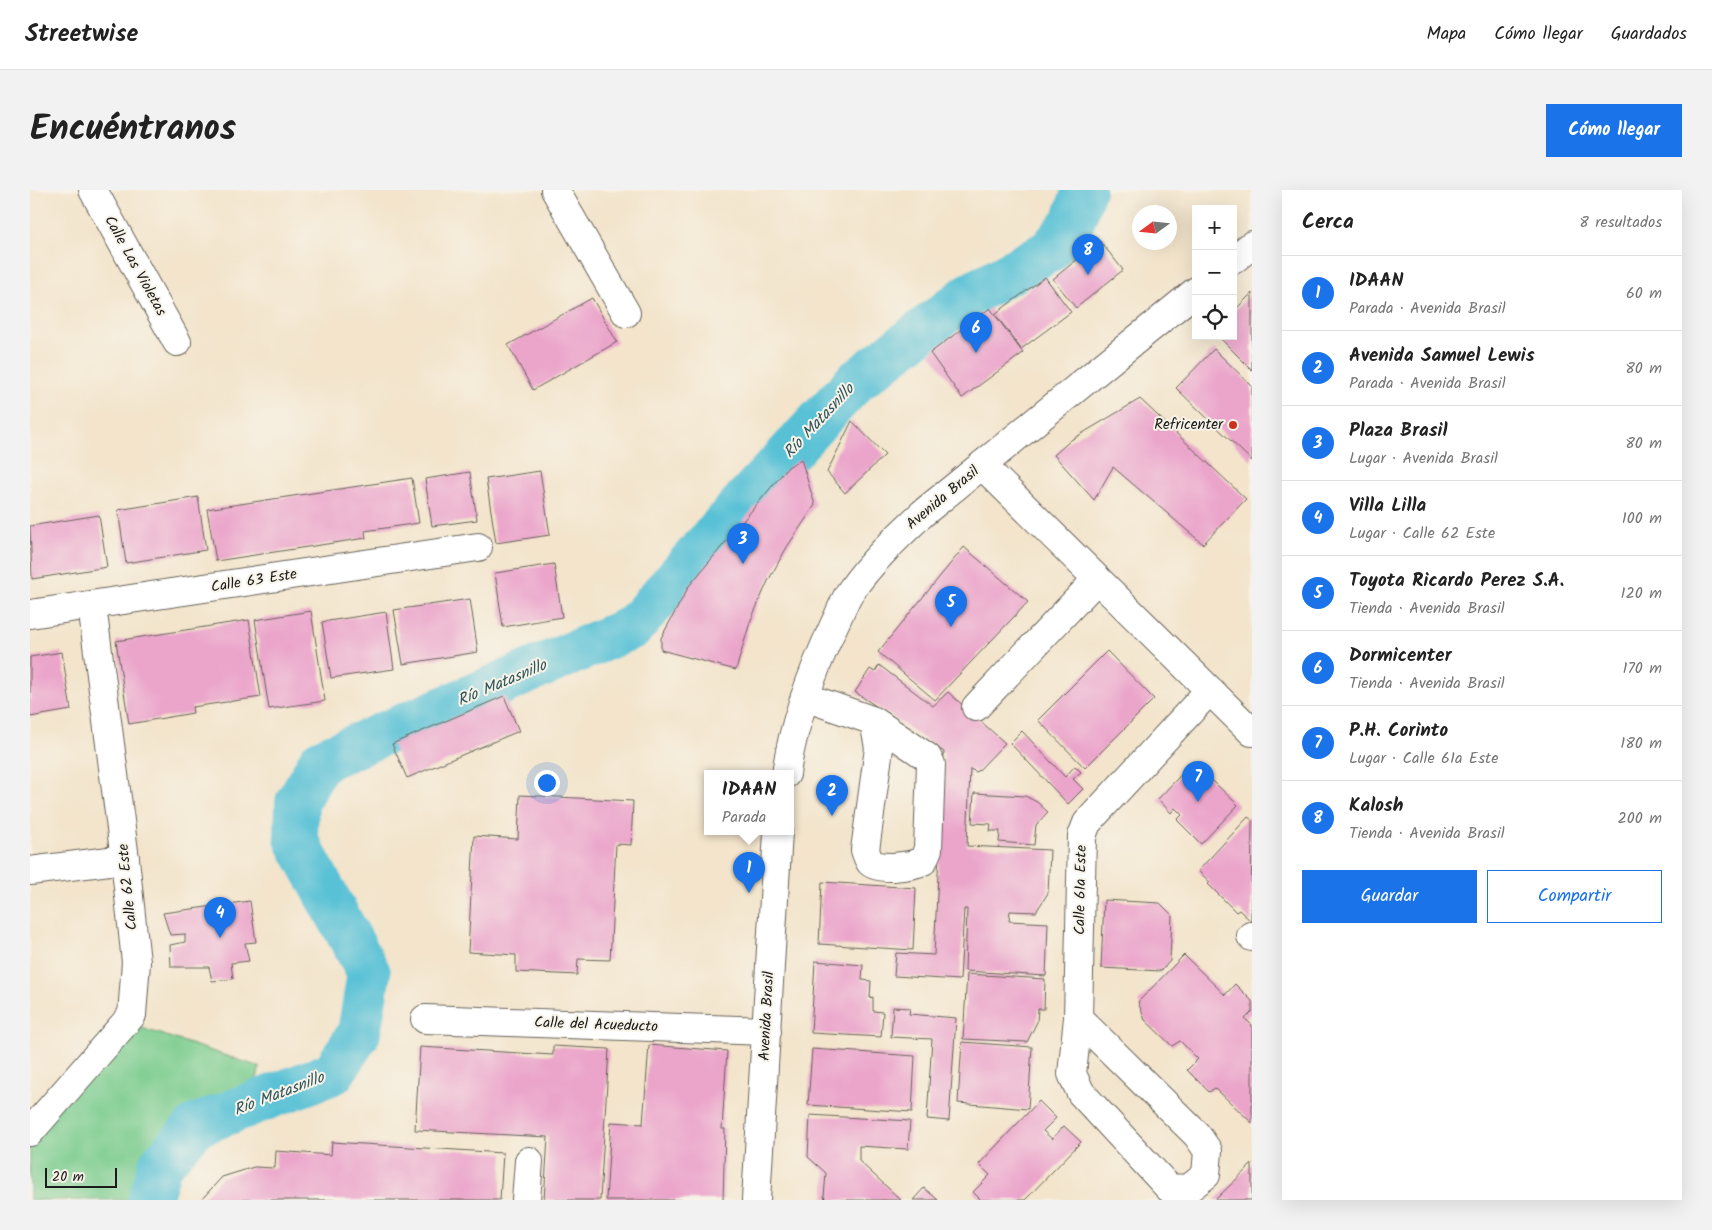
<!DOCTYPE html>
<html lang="es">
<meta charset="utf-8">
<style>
body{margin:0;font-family:Kalam,sans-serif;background:#f2f2f2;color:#222}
.controls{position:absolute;right:15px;top:15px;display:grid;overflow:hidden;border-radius:0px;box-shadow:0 5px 20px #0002}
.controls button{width:45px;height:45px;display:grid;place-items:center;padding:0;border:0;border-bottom:1px solid #e0e0e0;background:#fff;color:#222;font:25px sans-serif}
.compass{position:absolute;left:1102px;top:15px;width:45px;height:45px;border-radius:50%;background:#fff;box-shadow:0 5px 20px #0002;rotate:255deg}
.scale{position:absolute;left:15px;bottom:12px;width:72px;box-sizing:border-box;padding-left:5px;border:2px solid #1c1c1c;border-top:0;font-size:14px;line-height:18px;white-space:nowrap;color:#1c1c1c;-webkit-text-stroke:4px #f7f3e8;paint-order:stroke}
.you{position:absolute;left:516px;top:592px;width:18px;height:18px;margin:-12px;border:4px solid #fff;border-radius:50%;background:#1a73e8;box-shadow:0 0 0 8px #1a73e833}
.badge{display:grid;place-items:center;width:32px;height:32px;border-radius:50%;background:#1a73e8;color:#fff;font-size:16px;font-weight:700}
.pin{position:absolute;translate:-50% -41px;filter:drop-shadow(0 1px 2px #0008)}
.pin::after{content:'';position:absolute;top:26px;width:18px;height:15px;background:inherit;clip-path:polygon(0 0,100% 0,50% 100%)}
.popup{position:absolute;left:674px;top:580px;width:90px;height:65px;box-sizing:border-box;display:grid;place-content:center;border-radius:0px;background:#fff;filter:drop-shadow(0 1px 4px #0005);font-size:16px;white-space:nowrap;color:#767676}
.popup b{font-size:19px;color:#222}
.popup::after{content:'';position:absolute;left:50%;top:100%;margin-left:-10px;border:10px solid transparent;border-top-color:#fff}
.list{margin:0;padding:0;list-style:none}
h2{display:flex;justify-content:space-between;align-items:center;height:65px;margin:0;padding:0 20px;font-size:21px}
h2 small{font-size:16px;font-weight:400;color:#767676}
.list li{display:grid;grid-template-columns:32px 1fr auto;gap:15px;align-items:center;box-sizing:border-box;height:75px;padding:0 20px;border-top:1px solid #e0e0e0}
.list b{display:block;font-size:19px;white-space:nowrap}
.list p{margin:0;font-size:16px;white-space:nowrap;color:#767676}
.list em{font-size:16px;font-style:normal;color:#767676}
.actions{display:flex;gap:10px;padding:15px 20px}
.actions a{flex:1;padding:11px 0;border:1px solid #1a73e8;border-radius:0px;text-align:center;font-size:18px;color:#1a73e8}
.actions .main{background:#1a73e8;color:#fff}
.icon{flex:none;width:28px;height:28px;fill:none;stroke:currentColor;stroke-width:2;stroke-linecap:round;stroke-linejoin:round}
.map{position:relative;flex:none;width:1222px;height:1010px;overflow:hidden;border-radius:0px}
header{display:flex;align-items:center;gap:30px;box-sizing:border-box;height:70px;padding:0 25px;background:#fff;border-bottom:1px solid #e0e0e0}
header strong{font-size:24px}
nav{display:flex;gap:28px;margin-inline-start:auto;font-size:18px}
.intro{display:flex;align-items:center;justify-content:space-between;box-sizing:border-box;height:120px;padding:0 30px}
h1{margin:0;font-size:35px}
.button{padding:12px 22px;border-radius:0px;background:#1a73e8;color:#fff;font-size:18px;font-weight:700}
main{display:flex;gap:30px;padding:0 30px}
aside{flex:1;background:#fff;border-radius:0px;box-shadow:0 5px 20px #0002}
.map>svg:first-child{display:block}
.green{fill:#7acc8e;stroke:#4b7455}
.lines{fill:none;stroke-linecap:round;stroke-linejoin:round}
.river{stroke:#59c1d6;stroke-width:44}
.building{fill:#eba5cb}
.minor-casing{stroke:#676259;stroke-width:30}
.major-casing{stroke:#676259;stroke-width:30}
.minor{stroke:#fff;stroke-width:28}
.major{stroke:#fff;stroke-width:28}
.poi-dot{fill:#c8321e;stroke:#f7f3e8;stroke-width:2}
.labels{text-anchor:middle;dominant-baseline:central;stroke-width:4;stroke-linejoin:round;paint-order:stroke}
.street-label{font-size:15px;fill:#1c1c1c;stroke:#f7f3e8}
.poi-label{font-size:15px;fill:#1c1c1c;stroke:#f7f3e8;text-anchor:end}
.water-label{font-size:16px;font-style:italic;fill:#31565d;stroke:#f7f3e8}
</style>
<header>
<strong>Streetwise</strong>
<nav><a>Mapa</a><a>Cómo llegar</a><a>Guardados</a></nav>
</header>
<div class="intro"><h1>Encuéntranos</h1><a class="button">Cómo llegar</a></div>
<main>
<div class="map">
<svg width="1222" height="1010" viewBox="0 0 1222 1010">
<rect width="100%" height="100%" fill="#f7f3e8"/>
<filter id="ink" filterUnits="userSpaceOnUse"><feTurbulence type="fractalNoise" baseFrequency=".02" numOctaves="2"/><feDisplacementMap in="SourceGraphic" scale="10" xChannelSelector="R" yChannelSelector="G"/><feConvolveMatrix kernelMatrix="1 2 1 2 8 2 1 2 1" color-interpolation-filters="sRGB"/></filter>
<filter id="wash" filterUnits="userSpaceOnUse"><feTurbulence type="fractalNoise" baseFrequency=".0096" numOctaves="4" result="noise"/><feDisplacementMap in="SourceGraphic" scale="20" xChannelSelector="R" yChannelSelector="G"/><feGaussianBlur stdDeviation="1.12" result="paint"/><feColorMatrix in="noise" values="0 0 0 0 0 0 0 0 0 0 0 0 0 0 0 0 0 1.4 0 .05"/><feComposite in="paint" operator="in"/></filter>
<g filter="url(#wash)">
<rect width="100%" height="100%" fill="#f3e4cb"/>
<polygon class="green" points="109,837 230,877 217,925 173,942 139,976 129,1010 0,1010 0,942"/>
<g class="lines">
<polyline class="river" points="120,1010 130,975 167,935 303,883 329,843 339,783 266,649 267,612 290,571 603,437 713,312 826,191 939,105 1019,61 1043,32 1054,0"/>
</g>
<g id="blocks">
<g class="building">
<polygon points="1070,51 1093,80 1046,118 1023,89"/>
<polygon points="1015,87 1041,122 991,159 965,124"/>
<polygon points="1222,103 1222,180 1188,146 1203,146 1203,122"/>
<polygon points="562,108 587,152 503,200 478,155"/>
<polygon points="960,118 993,163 932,208 900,163"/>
<polygon points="1184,159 1222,196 1222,271 1146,198"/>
<polygon points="1110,209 1216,309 1173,354 1083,277 1064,310 1024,265 1041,250"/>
<polygon points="822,231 855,265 815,303 797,282"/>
<polygon points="771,269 785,315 757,357 738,391 720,432 706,480 631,460 631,448 659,396 758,277"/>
<polygon points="510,281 520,345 466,353 456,289"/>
<polygon points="440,282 447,330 402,336 395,289"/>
<polygon points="382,288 389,333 335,341 336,348 186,371 177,319"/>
<polygon points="168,307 176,360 96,373 88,320"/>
<polygon points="69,325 77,377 2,389 0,336"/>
<polygon points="934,357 998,412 905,510 848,462"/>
<polygon points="524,374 532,427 473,437 465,383"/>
<polygon points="440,409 448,462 373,474 364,420"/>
<polygon points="281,421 295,511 239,519 225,430"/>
<polygon points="356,422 364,479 301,488 292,432"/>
<polygon points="219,430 231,507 162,517 163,523 99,534 86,451"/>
<polygon points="1077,461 1124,509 1055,578 1008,530"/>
<polygon points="32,462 41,520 0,527 0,467"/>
<polygon points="849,475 903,516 918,502 975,553 947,582 940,579 937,656 1020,660 1018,703 1006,722 980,721 979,731 1018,733 1016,786 935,781 937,719 934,719 930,790 864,786 866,763 904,765 914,562 825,502 840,479 845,482"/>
<polygon points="474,506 489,541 377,588 362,554"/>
<polygon points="992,541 1035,587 1045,576 1051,582 1043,589 1053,599 1038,614 980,553"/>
<polygon points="1163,572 1208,615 1171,654 1147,630 1152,625 1145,618 1141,623 1128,609"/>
<polygon points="944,603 995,606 1007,612 1018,622 1006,635 1004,655 969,652 970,641 960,641 961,634 942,633"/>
<polygon points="490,605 603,611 601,655 586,654 580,770 548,769 547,785 486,782 486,765 438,762 444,646 488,649"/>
<polygon points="1218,627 1222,630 1221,731 1209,720 1206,722 1178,694 1180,692 1168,681"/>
<polygon points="792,692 886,698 883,760 789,754"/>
<polygon points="1074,710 1130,713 1142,725 1140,771 1131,781 1071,778"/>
<polygon points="220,711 226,752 215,753 219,771 201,773 203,789 182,791 179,777 141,777 140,755 155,752 155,744 140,745 133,723"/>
<polygon points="1154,765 1195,805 1205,794 1222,811 1222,822 1215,829 1222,835 1222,933 1185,898 1179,902 1157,880 1168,869 1150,851 1142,856 1115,830 1108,812"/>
<polygon points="785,771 833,775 832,790 841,791 840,808 843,807 843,821 853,822 851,847 781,843"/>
<polygon points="937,784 1015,789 1014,819 1008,819 1007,832 997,852 933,849"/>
<polygon points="863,817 880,818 879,824 926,828 919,931 897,929 902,849 861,847"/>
<polygon points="932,852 1002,857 998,919 928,913"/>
<polygon points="619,855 697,861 692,939 695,939 693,1010 576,1010 581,932 613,934"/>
<polygon points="523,856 579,859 570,1010 514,1010 518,947 385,940 390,857 523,865"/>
<polygon points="782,859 885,866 882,922 778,915"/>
<polygon points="1009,911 1026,928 1013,941 1022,949 1034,936 1051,952 995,1010 951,1010 943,1002 960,985 949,974"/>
<polygon points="780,925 880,931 878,959 829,956 829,971 871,1010 797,1010 794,1007 796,983 778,967"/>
<polygon points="302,952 473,963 470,1010 171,1010 192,987 224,977 245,978 246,961 301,965"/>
<polygon points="1222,974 1222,1010 1185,1010"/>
<polygon points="894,998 908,1010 883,1010"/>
</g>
</g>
</g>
<g filter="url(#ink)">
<use href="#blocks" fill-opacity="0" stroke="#676259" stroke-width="1"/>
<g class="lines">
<defs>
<g id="minor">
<polyline points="63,0 147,152"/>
<polyline points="525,0 596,123"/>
<polyline points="952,275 1222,542"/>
<polyline points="0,424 448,357"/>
<path d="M775 507 844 531 897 567 901 574 898 659 893 671C882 676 849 681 840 672 838 669 836 663 835 660L849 558 844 531"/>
<polyline points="946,517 1067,389"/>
<polyline points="0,681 95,669"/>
<polyline points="1221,746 1222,747"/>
<polyline points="1048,828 1167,945 1178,961 1176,985 1158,999 1139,998 1051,903 1042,884 1048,828 1052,646 1057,633 1179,501"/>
<polyline points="395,829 737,841"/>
<polyline points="0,942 102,825 106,772 95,669 62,416"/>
<polyline points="496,1010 499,971"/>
</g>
<g id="major">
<polyline points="1203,70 1222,55"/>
<path d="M756 584C763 532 783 480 805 433 810 423 814 411 820 402 840 373 867 347 893 323L1166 101"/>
<polyline points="726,1010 748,642"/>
</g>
</defs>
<use href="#minor" class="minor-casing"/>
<use href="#major" class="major-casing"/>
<use href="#minor" class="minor"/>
<use href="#major" class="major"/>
</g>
</g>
<circle class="poi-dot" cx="1203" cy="235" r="5"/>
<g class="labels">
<g class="street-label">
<text transform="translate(105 76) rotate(61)">Calle Las Violetas</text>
<text transform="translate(913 308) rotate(-40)">Avenida Brasil</text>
<text transform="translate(224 391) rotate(-9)">Calle 63 Este</text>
<text transform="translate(98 697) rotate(-96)">Calle 62 Este</text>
<text transform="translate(1051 700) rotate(-89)">Calle 61a Este</text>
<text transform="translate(737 826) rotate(-87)">Avenida Brasil</text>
<text transform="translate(566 835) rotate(2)">Calle del Acueducto</text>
</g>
<g class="poi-label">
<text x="1193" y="235">Refricenter</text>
</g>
<g class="water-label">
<text transform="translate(789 231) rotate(-47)">Río Matasnillo</text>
<text transform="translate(472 493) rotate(-23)">Río Matasnillo</text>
<text transform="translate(249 904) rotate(-21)">Río Matasnillo</text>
</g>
</g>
</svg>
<div class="controls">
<button>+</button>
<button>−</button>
<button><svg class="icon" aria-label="locate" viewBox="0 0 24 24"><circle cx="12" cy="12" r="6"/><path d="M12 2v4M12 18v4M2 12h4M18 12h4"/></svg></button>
</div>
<svg class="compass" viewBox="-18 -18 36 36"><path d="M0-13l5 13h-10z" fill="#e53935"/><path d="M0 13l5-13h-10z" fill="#767676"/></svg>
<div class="scale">20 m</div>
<div class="you"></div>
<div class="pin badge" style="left:719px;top:703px">1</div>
<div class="popup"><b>IDAAN</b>Parada</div>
<div class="pin badge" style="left:802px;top:626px">2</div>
<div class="pin badge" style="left:713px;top:374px">3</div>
<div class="pin badge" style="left:190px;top:748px">4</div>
<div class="pin badge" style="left:921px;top:437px">5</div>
<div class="pin badge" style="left:946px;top:163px">6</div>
<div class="pin badge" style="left:1168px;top:612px">7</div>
<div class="pin badge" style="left:1058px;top:85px">8</div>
</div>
<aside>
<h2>Cerca<small>8 resultados</small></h2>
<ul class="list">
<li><span class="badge">1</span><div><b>IDAAN</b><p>Parada · Avenida Brasil</p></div><em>60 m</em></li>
<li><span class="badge">2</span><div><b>Avenida Samuel Lewis</b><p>Parada · Avenida Brasil</p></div><em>80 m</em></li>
<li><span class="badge">3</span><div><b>Plaza Brasil</b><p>Lugar · Avenida Brasil</p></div><em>80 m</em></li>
<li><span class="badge">4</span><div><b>Villa Lilla</b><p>Lugar · Calle 62 Este</p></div><em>100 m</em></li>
<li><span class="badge">5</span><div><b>Toyota Ricardo Perez S.A.</b><p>Tienda · Avenida Brasil</p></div><em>120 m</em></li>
<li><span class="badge">6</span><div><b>Dormicenter</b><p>Tienda · Avenida Brasil</p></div><em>170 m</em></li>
<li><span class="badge">7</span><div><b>P.H. Corinto</b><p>Lugar · Calle 61a Este</p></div><em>180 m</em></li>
<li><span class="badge">8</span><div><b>Kalosh</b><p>Tienda · Avenida Brasil</p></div><em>200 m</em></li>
</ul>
<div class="actions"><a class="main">Guardar</a><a>Compartir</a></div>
</aside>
</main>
